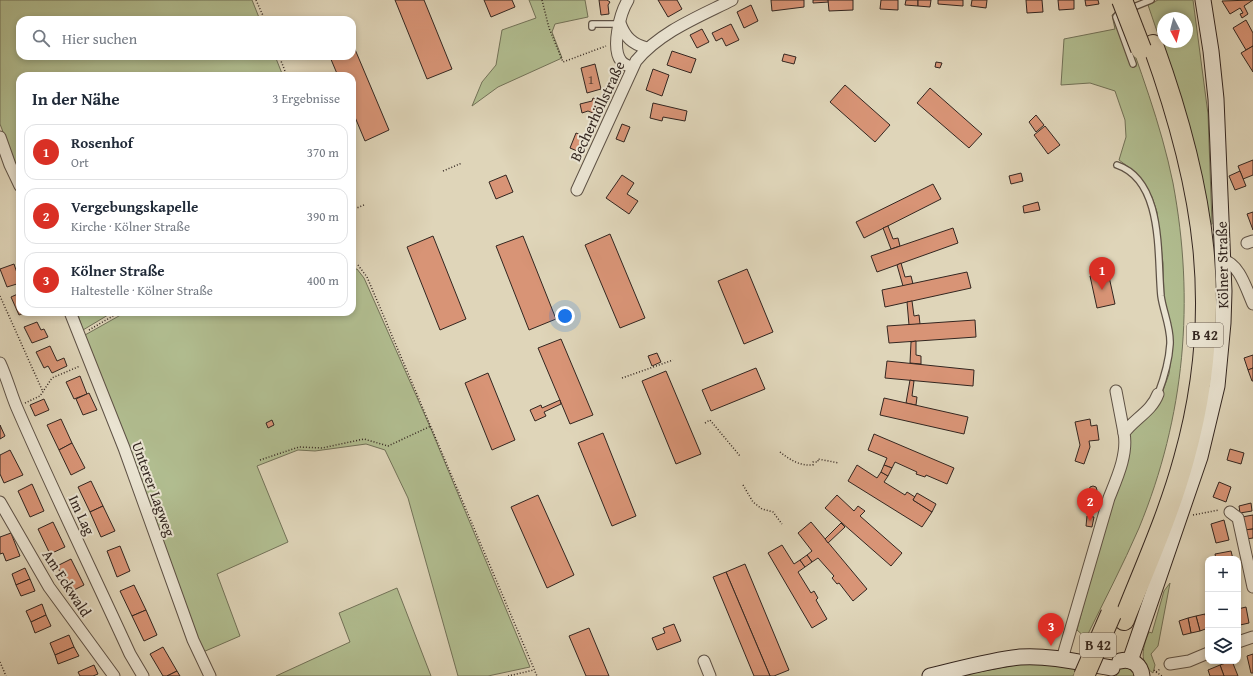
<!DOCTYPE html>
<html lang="de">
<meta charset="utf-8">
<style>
body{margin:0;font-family:"Gentium Book Plus",serif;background:#f2f2f3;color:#1f2937}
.controls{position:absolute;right:12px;bottom:12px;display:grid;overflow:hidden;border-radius:8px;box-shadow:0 2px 6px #0003}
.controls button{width:36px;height:36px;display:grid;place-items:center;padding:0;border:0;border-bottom:1px solid #e0e1e3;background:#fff;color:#1f2937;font:20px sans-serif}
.compass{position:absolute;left:1157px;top:12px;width:36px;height:36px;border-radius:50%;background:#fff;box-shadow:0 2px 6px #0003;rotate:173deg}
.you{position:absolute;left:565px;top:316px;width:14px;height:14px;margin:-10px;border:3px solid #fff;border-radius:50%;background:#1a73e8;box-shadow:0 0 0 6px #1a73e833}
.badge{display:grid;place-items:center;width:26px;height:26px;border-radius:50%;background:#d93025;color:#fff;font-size:13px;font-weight:700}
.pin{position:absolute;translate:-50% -33px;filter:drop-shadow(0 1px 2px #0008)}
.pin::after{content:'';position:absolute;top:21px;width:14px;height:12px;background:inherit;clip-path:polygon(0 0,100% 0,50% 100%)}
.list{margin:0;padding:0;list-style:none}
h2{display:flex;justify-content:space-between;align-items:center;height:52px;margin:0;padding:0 16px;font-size:17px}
h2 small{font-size:13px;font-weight:400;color:#747a83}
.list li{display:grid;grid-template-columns:26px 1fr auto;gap:12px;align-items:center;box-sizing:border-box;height:56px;margin:0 8px 8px;padding:0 8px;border:1px solid #e0e1e3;border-radius:12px}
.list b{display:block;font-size:15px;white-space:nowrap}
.list p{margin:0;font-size:13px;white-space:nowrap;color:#747a83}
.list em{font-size:13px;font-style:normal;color:#747a83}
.icon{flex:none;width:22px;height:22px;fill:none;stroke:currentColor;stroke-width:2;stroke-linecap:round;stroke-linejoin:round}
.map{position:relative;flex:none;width:1253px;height:676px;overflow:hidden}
.search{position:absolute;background:#fff;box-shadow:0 2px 6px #0003;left:16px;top:16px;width:340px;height:44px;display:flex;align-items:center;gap:10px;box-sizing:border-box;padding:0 14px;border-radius:12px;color:#747a83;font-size:15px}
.panel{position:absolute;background:#fff;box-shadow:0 2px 6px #0003;left:16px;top:72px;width:340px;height:244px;border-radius:12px}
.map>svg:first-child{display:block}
.green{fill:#b1bd90;stroke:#727258;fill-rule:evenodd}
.building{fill:#d89476;stroke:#332620}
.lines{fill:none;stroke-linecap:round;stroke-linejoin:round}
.lane-casing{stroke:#5e5246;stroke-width:8}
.street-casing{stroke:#5e5246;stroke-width:13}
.secondary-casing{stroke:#332620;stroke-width:17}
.highway-casing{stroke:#332620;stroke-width:22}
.path{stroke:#332620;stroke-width:1.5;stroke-dasharray:1 2;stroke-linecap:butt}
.lane{stroke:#eae4d2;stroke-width:5.5}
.street{stroke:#eae4d2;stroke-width:11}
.secondary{stroke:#eae4d2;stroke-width:15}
.highway{stroke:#dfd5b9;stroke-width:20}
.highway-bridge-casing{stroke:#332620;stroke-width:22;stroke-linecap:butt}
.highway-bridge{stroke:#dfd5b9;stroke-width:20}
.labels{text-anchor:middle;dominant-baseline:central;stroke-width:4;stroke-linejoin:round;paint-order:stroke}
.number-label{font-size:13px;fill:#5c4236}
.shield{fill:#eae4d2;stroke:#6a5f55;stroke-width:1}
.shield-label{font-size:14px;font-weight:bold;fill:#332620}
.street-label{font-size:15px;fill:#332620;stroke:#eae4d2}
</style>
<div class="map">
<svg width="1253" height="676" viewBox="0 0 1253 676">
<rect width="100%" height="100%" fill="#dfd5b9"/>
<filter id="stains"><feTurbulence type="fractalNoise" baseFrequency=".005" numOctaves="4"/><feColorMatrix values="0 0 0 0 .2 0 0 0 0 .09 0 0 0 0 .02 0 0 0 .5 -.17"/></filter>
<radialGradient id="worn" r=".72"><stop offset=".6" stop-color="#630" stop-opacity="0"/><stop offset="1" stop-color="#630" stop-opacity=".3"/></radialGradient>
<g class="green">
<polygon points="0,0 252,0 260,20 20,20 20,56 275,56 283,76 20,76 20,176 0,124"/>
<polygon points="529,0 585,0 588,17 555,24 552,32 562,58 498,87 472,106 482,82 496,65 502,30 536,18"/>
<path d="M1158 0H1193L1208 114 1212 224 1210 225C1194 151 1173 76 1148 5ZM1163 18H1187V42H1163Z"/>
<path d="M1119 10C1139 67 1161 124 1173 183 1195 301 1185 416 1139 528 1123 565 1104 601 1086 638L1077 630 1128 433 1157 407 1169 374 1173 342 1164 296 1163 263 1157 212 1152 197 1135 172 1119 160 1126 137 1125 120 1115 91 1090 83 1061 85 1064 39 1115 29 1112 15Z"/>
<polygon points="357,269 364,278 431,429 530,667 488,676 458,676 408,498 385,450 366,444 315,451 298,450 257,466 288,542 217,574 240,636 203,652 85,335 126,312 352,312 352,270"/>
<polygon points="77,312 113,312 83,330"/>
<path d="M1170 583 1158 646 1151 654 1155 665 1153 673C1138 663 1143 646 1149 632L1152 633 1164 591Z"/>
<polygon points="397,588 431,676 276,676 350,642 339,613"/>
<polygon points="1026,663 1077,668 1073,676 957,676"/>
<polygon points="1122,667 1131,668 1136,676 1116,676 1118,670"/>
</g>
<g class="building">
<polygon points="395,0 424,0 452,69 427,79"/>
<polygon points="484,0 512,0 515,7 491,17"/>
<polygon points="599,0 607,0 610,2 608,5 609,14 601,15"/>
<polygon points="658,0 677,0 682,9 668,17"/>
<polygon points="771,0 804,0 804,7 772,11"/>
<polygon points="813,0 828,0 829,2 813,3"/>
<polygon points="828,0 853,0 853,10 829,11"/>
<polygon points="881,0 898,0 898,10 880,9"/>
<polygon points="906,0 918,0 918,6 905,5"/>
<polygon points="918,0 931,0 930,7 918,6"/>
<polygon points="938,0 963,0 963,6 938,4"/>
<polygon points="972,0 987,0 986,8 971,6"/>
<polygon points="1026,0 1042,0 1043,12 1027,13"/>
<polygon points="1058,0 1074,0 1074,9 1059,10"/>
<polygon points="1085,0 1098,0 1099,4 1086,6"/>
<polygon points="1253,0 1244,6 1248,14 1242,18 1240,14 1243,13 1240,8 1230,14 1222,1"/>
<polygon points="751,5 758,21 744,28 737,12"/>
<polygon points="1246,20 1253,33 1253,46 1246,50 1233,28"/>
<polygon points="731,24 739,40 726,46 722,38 716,41 712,33"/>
<polygon points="702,29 709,42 697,48 690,35"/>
<polygon points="1253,46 1253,72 1241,53"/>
<polygon points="354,47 389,130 365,141 352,110 352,76 338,76 330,57 352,56 352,48"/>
<polygon points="672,51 696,59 691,73 667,65"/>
<polygon points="784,54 796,57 794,64 782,61"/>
<polygon points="936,62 942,63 940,68 935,67"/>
<polygon points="595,64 601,89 587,93 581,68"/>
<polygon points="653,69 669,75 662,96 646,90"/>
<polygon points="845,85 890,125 875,142 830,102"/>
<polygon points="930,88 982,134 969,148 917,103"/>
<polygon points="593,98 603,102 598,115 588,111 582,113 580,104 592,101"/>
<polygon points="653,103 687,111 685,121 663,117 662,121 650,118"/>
<polygon points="1036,115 1044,125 1036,132 1029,122"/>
<polygon points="622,124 630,127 624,142 616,139"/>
<polygon points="1045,126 1060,145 1048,154 1034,135"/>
<polygon points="576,133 588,138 582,153 570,148"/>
<polygon points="1253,160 1253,175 1243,179 1238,166"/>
<polygon points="1240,171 1246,186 1235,190 1229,176"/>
<polygon points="1021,173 1023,181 1011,184 1009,176"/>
<polygon points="506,175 513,192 496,199 489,182"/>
<polygon points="622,175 634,183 627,194 638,201 629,214 606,198"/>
<polygon points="933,184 941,199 864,238 856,222"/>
<polygon points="1038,202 1040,210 1024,213 1023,206"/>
<polygon points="1253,212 1253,230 1247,214"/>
<polygon points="888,226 893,239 898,238 900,246 891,249 883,228"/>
<polygon points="953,228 958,243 877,272 871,256"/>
<polygon points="610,234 645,318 620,328 585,245"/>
<polygon points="433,236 466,319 440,330 407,247"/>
<polygon points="523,236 556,319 529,330 496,246"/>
<polygon points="901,263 905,277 911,276 913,284 903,286 897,265"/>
<polygon points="14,264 18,276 20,275 20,283 7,287 0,269"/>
<polygon points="747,269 773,332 744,344 718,281"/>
<polygon points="967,272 971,288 885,307 882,290"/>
<polygon points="1108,272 1115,304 1097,308 1090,276"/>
<polygon points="20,293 20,312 26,312 19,315 11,297"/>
<polygon points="912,301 914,316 919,315 920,324 909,325 907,302"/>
<polygon points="975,320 976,337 889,343 887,326"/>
<polygon points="37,322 41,330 44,329 48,337 32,343 24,327"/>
<polygon points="561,339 593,415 570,424 538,348"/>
<polygon points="916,341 916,355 921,356 921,364 910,363 911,342"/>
<polygon points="50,346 57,361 64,358 67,366 52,373 48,366 44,368 36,352"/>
<polygon points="657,353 661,362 652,366 648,356"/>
<polygon points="1253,355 1253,368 1248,370 1244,358"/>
<polygon points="887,361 974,370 973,386 885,378"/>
<polygon points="756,368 765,389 711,411 702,390"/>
<polygon points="1253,368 1253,381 1252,381 1248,370"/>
<polygon points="666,371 701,454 676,464 642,381"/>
<polygon points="488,373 515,440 492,450 465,383"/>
<polygon points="80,376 87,394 74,399 66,382"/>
<polygon points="910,380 914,381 912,396 917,397 916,405 906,403"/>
<polygon points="89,393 97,410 83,415 76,399"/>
<polygon points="884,398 968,417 964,434 880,415"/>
<polygon points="44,399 49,410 35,416 30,405"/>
<polygon points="560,400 561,404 544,412 546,416 535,421 530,410 541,405 542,408"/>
<polygon points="61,419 72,443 59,450 47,425"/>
<polygon points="1090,419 1091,426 1097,425 1099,440 1089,441 1090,447 1084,464 1075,461 1080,445 1075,422"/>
<polygon points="272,420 274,425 268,428 266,423"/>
<polygon points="0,425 5,436 0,439"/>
<polygon points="603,433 636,516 612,526 578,443"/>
<polygon points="874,434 954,468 947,484 926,475 925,477 916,474 917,472 895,462 892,468 884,465 887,458 868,450"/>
<polygon points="72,443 85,468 71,475 59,450"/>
<polygon points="1230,449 1244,453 1241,464 1227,460"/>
<polygon points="10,450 23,475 4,483 0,474 0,455"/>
<polygon points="857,465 877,478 881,472 888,476 884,482 905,495 907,492 915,497 913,500 932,512 922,527 848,481"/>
<polygon points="884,465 892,468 888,476 881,472"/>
<polygon points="91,481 103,506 90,512 78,487"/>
<polygon points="1219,482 1231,487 1226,502 1213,497"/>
<polygon points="32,484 44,511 30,517 18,491"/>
<circle cx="1093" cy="490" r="4"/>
<polygon points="917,493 936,504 932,512 913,500"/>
<polygon points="538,495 574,575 547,588 511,507"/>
<polygon points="837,495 854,511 858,506 865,511 860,516 902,553 891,566 825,508"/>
<polygon points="1251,503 1252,511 1240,513 1239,506"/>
<polygon points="103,506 115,531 101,537 90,512"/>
<polygon points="1253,515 1253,529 1244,530 1242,517"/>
<polygon points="1087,516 1094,517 1092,527 1086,526"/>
<polygon points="1224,520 1229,540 1216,543 1211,524"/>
<polygon points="53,522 65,547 50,554 38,529"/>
<polygon points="811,522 867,589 853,601 839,583 837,584 832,578 834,576 818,558 812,562 807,555 812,551 798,533"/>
<polygon points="841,523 845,527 828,543 825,539"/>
<polygon points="1253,529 1253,538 1246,539 1244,530"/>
<polygon points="11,533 20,556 6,561 3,553 0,554 0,537"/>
<polygon points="782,545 794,564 800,560 805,567 798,572 811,593 814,591 818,598 816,600 827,619 812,628 768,553"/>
<polygon points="120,546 130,571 117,577 107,551"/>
<polygon points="1231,551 1233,559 1216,559 1215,554"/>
<polygon points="807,555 812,562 805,567 800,560"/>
<polygon points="71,559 84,585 70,592 57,566"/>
<polygon points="745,564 789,670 774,676 770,676 726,572"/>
<polygon points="25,568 30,579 16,585 12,574"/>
<polygon points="726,572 770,676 754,676 713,577"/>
<polygon points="30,579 35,591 21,596 16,585"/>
<polygon points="134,585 146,610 132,616 120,591"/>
<polygon points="42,604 46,615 31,622 26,611"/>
<polygon points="1246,607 1249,623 1240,625 1238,609"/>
<polygon points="146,610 157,635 144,641 132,616"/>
<polygon points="1205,614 1208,628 1200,631 1196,616"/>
<polygon points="46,615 51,626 35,633 31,622"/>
<polygon points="1196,616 1200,631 1191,633 1188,618"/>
<polygon points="1188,618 1191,633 1183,635 1179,621"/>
<polygon points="674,624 681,641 657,650 652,638 665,633 663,628"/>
<polygon points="589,628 609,676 586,676 569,636"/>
<polygon points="69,635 74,647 55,655 50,643"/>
<polygon points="74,647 79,656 58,664 55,655"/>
<polygon points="163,647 177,671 167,676 163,676 150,654"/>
<polygon points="1253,654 1253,673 1251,673 1247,656"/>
<polygon points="1232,661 1238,676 1224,676 1220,665"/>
<polygon points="94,665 98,674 93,676 80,676 78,672"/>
<polygon points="1220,665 1224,676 1210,676 1208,670"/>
<polygon points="177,671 180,676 167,676"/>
</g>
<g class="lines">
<defs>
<g id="lane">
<polyline points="592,27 592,24 619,24"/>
<polyline points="1133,64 1116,17 1119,13 1151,0"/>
<path d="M1117 165C1164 181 1157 256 1161 296 1163 311 1171 328 1170 344 1169 361 1164 378 1158 394"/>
</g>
<g id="street">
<path d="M628 0C620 13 611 48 621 61 624 65 628 66 632 67"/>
<path d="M620 23C625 37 632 44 647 48"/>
<polyline points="0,137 10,165 20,186"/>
<path d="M577 190 636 61C660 32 698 17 732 0"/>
<polyline points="1247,243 1253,241"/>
<path d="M1222 260C1239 262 1247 291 1253 304"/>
<polyline points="70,312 124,448 193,640 210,676"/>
<path d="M0 363C7 378 11 394 17 408 53 491 93 573 130 654L143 676"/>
<polyline points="1116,391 1124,433"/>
<polyline points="0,502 49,587 114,676"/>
<polyline points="1230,512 1238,518 1253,587"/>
<polyline points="1238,642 1253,637"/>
<path d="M1062 659 1109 498C1117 478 1128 454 1124 433 1134 419 1152 411 1158 394"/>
<polyline points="704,661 710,676"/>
<polyline points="1170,664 1189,661 1208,653"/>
</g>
<g id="secondary">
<path d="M1120 661C1132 658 1141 665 1142 676"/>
<polyline points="1130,661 1200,457 1217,386 1223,323 1224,291 1216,99 1211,51 1203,0"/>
<path d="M930 676C960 669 990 660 1020 657 1051 655 1082 663 1112 668"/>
</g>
<path id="highway" d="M1124 620C1145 567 1169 514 1184 459 1226 310 1204 186 1153 45"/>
</defs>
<use href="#lane" class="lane-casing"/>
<use href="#street" class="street-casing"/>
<use href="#secondary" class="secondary-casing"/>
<use href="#highway" class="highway-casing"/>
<g class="path">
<polyline points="256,0 265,20"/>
<polyline points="542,0 549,28 563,62 606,46"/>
<polyline points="279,56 287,76"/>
<polyline points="443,171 462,163"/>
<polyline points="352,210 364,205"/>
<polyline points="352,265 358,265 367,277 537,676"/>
<polyline points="0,296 43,392"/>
<polyline points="89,330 120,312"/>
<polyline points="622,378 673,360"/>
<polyline points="25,403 40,396 52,378 80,366"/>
<polyline points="705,423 710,420 740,456"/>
<path d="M780 452C790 460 800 466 813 465V462H818V459L839 463"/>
<polyline points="260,460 299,447 322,448 364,439 388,446 431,426"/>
<polyline points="743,485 753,502 762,509 773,512 782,524"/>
<polyline points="1193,515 1219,510"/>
<polyline points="0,662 6,676"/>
<polyline points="1154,670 1156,672 1160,669"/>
<polyline points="1156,672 1162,676"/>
<polyline points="508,676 534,670"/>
</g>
<use href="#lane" class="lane"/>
<use href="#street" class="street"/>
<use href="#secondary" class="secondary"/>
<use href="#highway" class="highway"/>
<defs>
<g id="highway-bridge">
<polyline points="1122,0 1141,49"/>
<polyline points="1084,676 1111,614"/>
</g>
</defs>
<use href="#highway-bridge" class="highway-bridge-casing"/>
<use href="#highway-bridge" class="highway-bridge"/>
</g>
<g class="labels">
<g class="number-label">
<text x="591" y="79">1</text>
</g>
<g class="shield">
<rect x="1187" y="323" width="36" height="24" rx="3"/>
<rect x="1080" y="633" width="36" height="24" rx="3"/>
</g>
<g class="shield-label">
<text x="1205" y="335">B 42</text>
<text x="1098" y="645">B 42</text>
</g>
<g class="street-label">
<text transform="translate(597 111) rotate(-65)">Becherhöllstraße</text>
<text transform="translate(1222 265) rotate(-91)">Kölner Straße</text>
<text transform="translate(154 489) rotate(70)">Unterer Lagweg</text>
<text transform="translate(82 515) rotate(65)">Im Lag</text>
<text transform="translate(67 583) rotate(57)">Am Eckwald</text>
</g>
</g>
<rect width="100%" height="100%" filter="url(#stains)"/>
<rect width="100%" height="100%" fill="url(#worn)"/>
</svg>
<div class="controls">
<button>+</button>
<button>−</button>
<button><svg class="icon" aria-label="layers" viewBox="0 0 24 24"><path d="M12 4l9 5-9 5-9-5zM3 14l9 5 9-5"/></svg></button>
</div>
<svg class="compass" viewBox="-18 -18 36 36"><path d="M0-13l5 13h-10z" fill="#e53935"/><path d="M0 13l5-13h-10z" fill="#747a83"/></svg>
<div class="you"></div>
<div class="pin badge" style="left:1102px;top:290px">1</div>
<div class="pin badge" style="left:1090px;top:521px">2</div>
<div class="pin badge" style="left:1051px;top:646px">3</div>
<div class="search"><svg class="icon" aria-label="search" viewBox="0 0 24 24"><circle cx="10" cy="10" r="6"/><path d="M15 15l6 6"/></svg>Hier suchen</div>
<section class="panel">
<h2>In der Nähe<small>3 Ergebnisse</small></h2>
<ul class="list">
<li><span class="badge">1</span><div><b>Rosenhof</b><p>Ort</p></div><em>370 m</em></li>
<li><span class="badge">2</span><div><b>Vergebungskapelle</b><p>Kirche · Kölner Straße</p></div><em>390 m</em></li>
<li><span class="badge">3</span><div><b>Kölner Straße</b><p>Haltestelle · Kölner Straße</p></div><em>400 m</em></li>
</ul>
</section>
</div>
